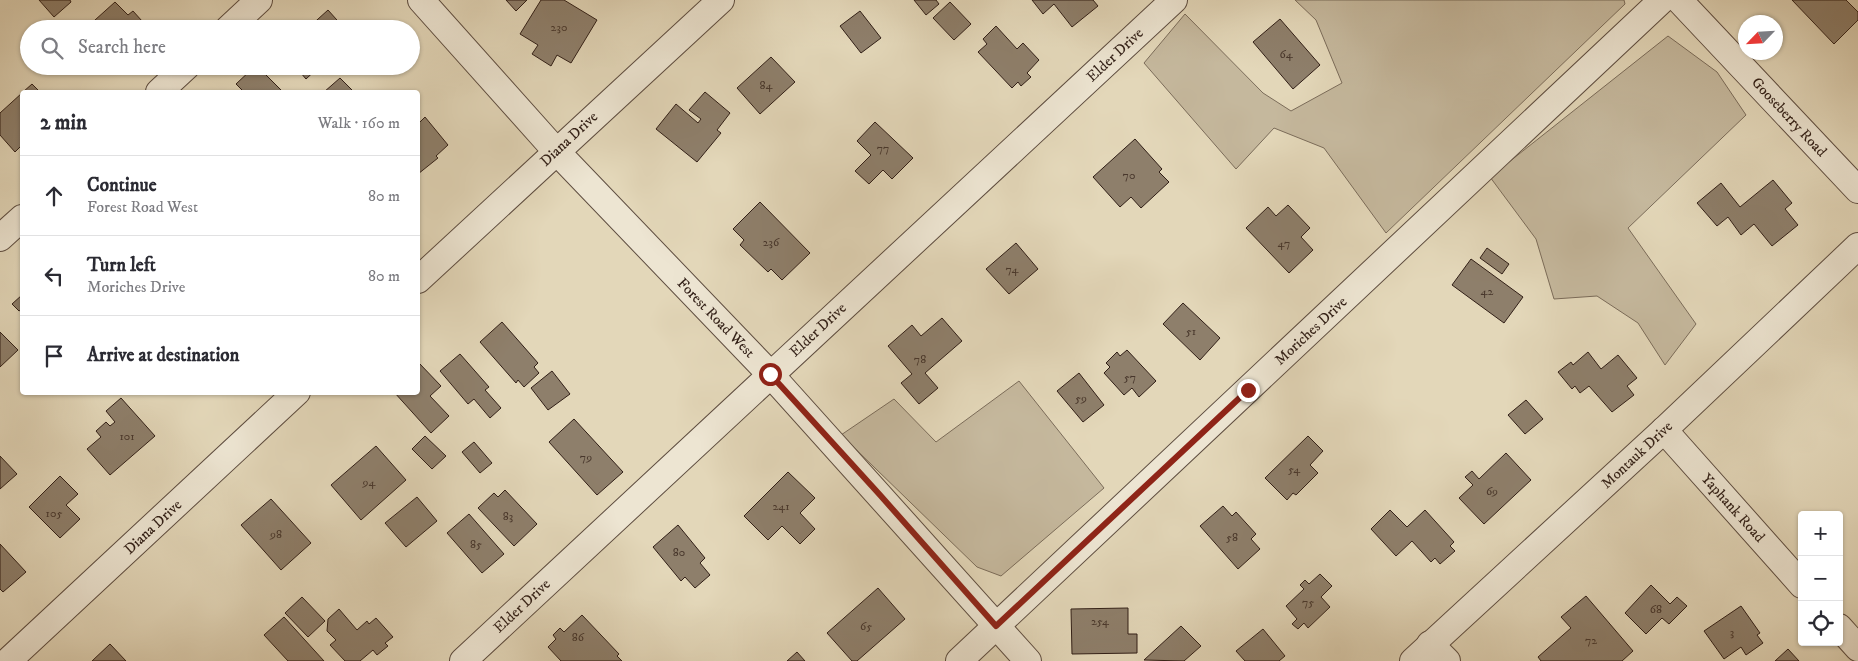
<!DOCTYPE html>
<meta charset="utf-8">
<style>
body{margin:0;font-family:"IM FELL DW Pica",serif;background:#f7f7f7;color:#2b2b33}
.controls{position:absolute;right:15px;bottom:15px;display:grid;overflow:hidden;border-radius:5px;box-shadow:0 1px 4px #0004}
.controls button{width:45px;height:45px;display:grid;place-items:center;padding:0;border:0;border-bottom:1px solid #e1e1e2;background:#fff;color:#2b2b33;font:25px sans-serif}
.compass{position:absolute;left:1738px;top:15px;width:45px;height:45px;border-radius:50%;background:#fff;box-shadow:0 1px 4px #0004;rotate:245deg}
.stop{position:absolute;width:15px;height:15px;margin:-11px;border:4px solid #8f2418;border-radius:50%;background:#fff}
.stop.end{background:#8f2418;border-color:#fff;box-shadow:0 1px 5px #0008}
.list{margin:0;padding:0;list-style:none}
h2{display:flex;justify-content:space-between;align-items:center;height:65px;margin:0;padding:0 20px;font-size:21px}
h2 small{font-size:16px;font-weight:400;color:#7c7c81}
.list li{display:grid;grid-template-columns:32px 1fr auto;gap:15px;align-items:center;box-sizing:border-box;height:80px;padding:0 20px;border-top:1px solid #e1e1e2}
.list b{display:block;font-size:19px;white-space:nowrap}
.list p{margin:0;font-size:16px;white-space:nowrap;color:#7c7c81}
.list em{font-size:16px;font-style:normal;color:#7c7c81}
.icon{flex:none;width:28px;height:28px;fill:none;stroke:currentColor;stroke-width:2;stroke-linecap:round;stroke-linejoin:round}
.map{position:relative;flex:none;width:1858px;height:661px;overflow:hidden}
.search{position:absolute;background:#fff;box-shadow:0 1px 4px #0004;left:20px;top:20px;width:400px;height:55px;display:flex;align-items:center;gap:12px;box-sizing:border-box;padding:0 18px;border-radius:28px;color:#7c7c81;font-size:19px}
.panel{position:absolute;background:#fff;box-shadow:0 1px 4px #0004;left:20px;top:90px;width:400px;height:305px;border-radius:5px}
.map>svg:first-child{display:block}
.green{fill:#c5b89d;stroke:#7b6c5a}
.building{fill:#8e7f6b;stroke:#311f17}
.lines{fill:none;stroke-linecap:round;stroke-linejoin:round}
.street-casing{stroke:#5e4d40;stroke-width:28}
.street{stroke:#ede5d2;stroke-width:26}
.route{stroke:#8f2418;stroke-width:6}
.labels{text-anchor:middle;dominant-baseline:central;stroke-width:4.5;stroke-linejoin:round;paint-order:stroke}
.number-label{font-size:12px;fill:#48372c}
.street-label{font-size:15px;fill:#311f17;stroke:#ede5d2}
</style>
<div class="map">
<svg width="1858" height="661" viewBox="0 0 1858 661">
<rect width="100%" height="100%" fill="#e3d7b9"/>
<filter id="stains"><feTurbulence type="fractalNoise" baseFrequency=".004" numOctaves="4"/><feColorMatrix values="0 0 0 0 .2 0 0 0 0 .09 0 0 0 0 .02 0 0 0 .5 -.17"/></filter>
<radialGradient id="worn" r=".72"><stop offset=".6" stop-color="#630" stop-opacity="0"/><stop offset="1" stop-color="#630" stop-opacity=".3"/></radialGradient>
<g class="green">
<polygon points="1295,0 1624,0 1625,4 1386,233 1324,148 1274,128 1236,169 1144,63 1185,14 1263,93 1291,111 1342,83 1316,20"/>
<polygon points="1668,36 1717,72 1746,115 1628,228 1696,324 1665,365 1638,323 1597,296 1554,299 1536,239 1490,177"/>
<polygon points="1019,381 1104,488 1001,576 977,567 841,435 894,399 936,442"/>
</g>
<g class="building">
<polygon points="39,0 70,0 71,2 54,17"/>
<polygon points="506,0 527,0 516,11"/>
<polygon points="541,0 564,0 597,20 571,63 557,55 551,66 532,54 538,45 520,34"/>
<polygon points="914,0 936,0 939,4 926,15"/>
<polygon points="1032,0 1093,0 1098,6 1072,27 1054,4 1043,14"/>
<polygon points="1792,0 1846,0 1858,12 1858,20 1834,44"/>
<polygon points="115,2 128,15 133,11 142,21 137,25 140,29 85,29"/>
<polygon points="950,2 971,24 954,40 933,18"/>
<polygon points="328,10 345,29 307,29"/>
<polygon points="860,11 881,38 861,53 840,26"/>
<polygon points="1280,19 1320,65 1293,89 1253,42"/>
<polygon points="996,26 1017,49 1023,43 1039,60 1027,73 1031,77 1021,86 1018,82 1012,88 978,52 987,44 983,39"/>
<polygon points="771,57 795,82 760,114 737,88"/>
<polygon points="295,66 320,66 306,79"/>
<polygon points="252,69 258,75 262,71 283,92 239,92 242,90 236,84"/>
<polygon points="340,78 354,92 324,92"/>
<polygon points="32,84 40,92 23,92"/>
<polygon points="705,92 730,113 717,130 721,133 697,162 656,129 676,104 698,123 701,119 689,110"/>
<polygon points="22,93 22,145 15,152 0,135 0,113"/>
<polygon points="425,117 448,145 436,156 438,158 418,174 418,124"/>
<polygon points="875,122 913,158 892,179 883,170 869,184 855,171 871,155 857,141"/>
<polygon points="1135,139 1162,169 1159,172 1169,182 1141,208 1131,197 1120,207 1093,177"/>
<polygon points="1773,180 1792,203 1785,209 1798,225 1772,246 1754,224 1741,235 1728,217 1717,226 1697,203 1721,183 1740,207"/>
<polygon points="760,202 810,253 782,280 771,269 768,272 740,245 744,240 733,229"/>
<polygon points="1288,205 1310,228 1301,237 1313,250 1289,273 1246,228 1268,207 1276,216"/>
<polygon points="1016,243 1038,269 1009,294 986,269"/>
<polygon points="1487,248 1509,264 1502,274 1480,258"/>
<polygon points="1471,259 1523,297 1504,323 1452,285"/>
<polygon points="22,295 22,309 19,311 12,304"/>
<polygon points="1183,303 1220,338 1200,360 1163,324"/>
<polygon points="942,318 962,341 925,373 938,388 919,404 901,383 912,374 888,346 912,325 921,336"/>
<polygon points="502,322 538,363 534,367 539,373 524,387 518,380 516,383 480,342"/>
<polygon points="0,332 18,350 0,367"/>
<polygon points="1127,350 1156,381 1139,397 1132,388 1124,395 1104,373 1110,367 1106,363 1117,352 1120,356"/>
<polygon points="1588,352 1601,369 1618,355 1637,378 1627,386 1634,395 1612,412 1589,386 1580,393 1575,386 1572,389 1558,372 1571,362 1573,365"/>
<polygon points="460,354 489,387 485,390 501,408 490,418 474,399 468,404 440,371"/>
<polygon points="419,363 441,386 430,396 449,416 431,433 394,392 418,392 418,364"/>
<polygon points="552,371 570,394 548,410 531,388"/>
<polygon points="1079,373 1104,405 1083,422 1057,391"/>
<polygon points="121,398 155,436 110,475 87,449 101,437 96,431 106,422 110,426 115,422 106,411"/>
<polygon points="1526,400 1543,419 1525,434 1508,415"/>
<polygon points="574,419 623,472 597,495 549,442"/>
<polygon points="425,436 446,456 432,469 412,449"/>
<polygon points="1308,436 1323,451 1310,465 1318,473 1296,495 1293,493 1287,500 1265,478"/>
<polygon points="474,442 492,463 480,473 462,452"/>
<polygon points="376,446 406,480 361,520 331,485"/>
<polygon points="1506,453 1531,480 1484,524 1459,498 1473,485 1465,477 1472,471 1479,479"/>
<polygon points="0,456 17,474 0,489"/>
<polygon points="788,472 815,498 800,513 815,529 800,544 782,526 768,540 744,516"/>
<polygon points="60,476 78,494 66,505 80,519 60,538 29,507"/>
<polygon points="505,490 537,524 514,546 478,508 494,493 498,497"/>
<polygon points="417,497 437,521 406,547 385,523"/>
<polygon points="271,499 311,543 281,570 241,525"/>
<polygon points="1223,506 1232,516 1236,512 1256,534 1251,539 1260,549 1238,569 1200,526"/>
<polygon points="1390,510 1407,527 1425,510 1454,542 1450,546 1455,551 1440,564 1435,558 1431,562 1412,541 1396,556 1371,529"/>
<polygon points="469,514 504,554 482,573 447,533"/>
<polygon points="678,525 705,558 700,563 710,575 695,588 685,577 681,581 653,547"/>
<polygon points="0,544 26,572 3,592 0,589"/>
<polygon points="1320,574 1332,586 1321,597 1330,607 1308,628 1304,623 1298,629 1292,624 1297,619 1286,606 1304,589 1300,585 1305,580 1309,584"/>
<polygon points="1651,585 1670,604 1677,597 1687,606 1669,624 1662,618 1646,634 1625,613"/>
<polygon points="878,588 905,619 857,661 852,661 827,633"/>
<polygon points="1586,596 1633,651 1622,661 1541,661 1538,657 1571,628 1561,617"/>
<polygon points="302,597 325,621 308,637 285,613"/>
<polygon points="1741,606 1760,633 1757,635 1763,643 1746,655 1741,647 1724,659 1704,631"/>
<polygon points="1128,608 1128,634 1137,634 1137,653 1072,654 1071,609"/>
<polygon points="339,609 357,630 367,621 369,624 376,618 393,637 385,643 388,646 377,655 373,650 360,661 345,661 330,645 336,640 327,631 328,619"/>
<polygon points="582,615 619,654 617,656 622,661 561,661 548,647 556,639 553,635 560,628 564,632"/>
<polygon points="284,617 324,661 288,661 264,635"/>
<polygon points="1181,626 1201,646 1184,661 1144,660"/>
<polygon points="1263,629 1285,656 1279,661 1245,661 1236,651"/>
<polygon points="110,644 126,661 92,661"/>
<polygon points="1788,649 1799,661 1775,661"/>
<polygon points="797,652 805,661 787,661"/>
</g>
<g class="lines">
<defs>
<g id="street">
<polyline points="421,0 556,151 770,374 1028,661"/>
<polyline points="1679,0 1858,190"/>
<polyline points="228,29 259,0"/>
<polyline points="159,92 187,66"/>
<polyline points="0,238 22,218"/>
<polyline points="418,280 721,0"/>
<polyline points="1664,430 1802,585"/>
<polyline points="1839,627 1858,648"/>
<polyline points="1430,644 1447,661"/>
<polyline points="8,661 297,392"/>
<polyline points="463,661 1174,0"/>
<polyline points="959,661 1662,0"/>
<polyline points="1413,661 1664,430 1858,246"/>
</g>
</defs>
<use href="#street" class="street-casing"/>
<use href="#street" class="street"/>
</g>
<g class="lines">
<polyline class="route" points="770,374 880,495 996,626 1248,390"/>
</g>
<g class="labels">
<g class="number-label">
<text x="559" y="27">230</text>
<text x="1286" y="54">64</text>
<text x="766" y="85">84</text>
<text x="883" y="148">77</text>
<text x="1129" y="175">70</text>
<text x="771" y="242">236</text>
<text x="1284" y="243">47</text>
<text x="1012" y="269">74</text>
<text x="1487" y="291">42</text>
<text x="1191" y="331">51</text>
<text x="920" y="359">78</text>
<text x="1130" y="377">57</text>
<text x="1081" y="398">59</text>
<text x="127" y="436">101</text>
<text x="586" y="457">79</text>
<text x="1294" y="469">54</text>
<text x="369" y="482">94</text>
<text x="1492" y="491">69</text>
<text x="781" y="506">241</text>
<text x="54" y="513">105</text>
<text x="508" y="516">83</text>
<text x="276" y="534">98</text>
<text x="1232" y="537">58</text>
<text x="476" y="544">85</text>
<text x="679" y="552">80</text>
<text x="1308" y="602">75</text>
<text x="1656" y="609">68</text>
<text x="1100" y="621">254</text>
<text x="866" y="626">65</text>
<text x="1732" y="632">3</text>
<text x="578" y="637">86</text>
<text x="1591" y="640">72</text>
</g>
<g class="street-label">
<text transform="translate(1115 55) rotate(-43)">Elder Drive</text>
<text transform="translate(1789 117) rotate(47)">Gooseberry Road</text>
<text transform="translate(569 139) rotate(-43)">Diana Drive</text>
<text transform="translate(716 318) rotate(46)">Forest Road West</text>
<text transform="translate(818 330) rotate(-43)">Elder Drive</text>
<text transform="translate(1311 331) rotate(-43)">Moriches Drive</text>
<text transform="translate(1637 455) rotate(-43)">Montauk Drive</text>
<text transform="translate(1733 508) rotate(48)">Yaphank Road</text>
<text transform="translate(153 527) rotate(-43)">Diana Drive</text>
<text transform="translate(522 606) rotate(-43)">Elder Drive</text>
</g>
</g>
<rect width="100%" height="100%" filter="url(#stains)"/>
<rect width="100%" height="100%" fill="url(#worn)"/>
</svg>
<div class="controls">
<button>+</button>
<button>−</button>
<button><svg class="icon" aria-label="locate" viewBox="0 0 24 24"><circle cx="12" cy="12" r="6"/><path d="M12 2v4M12 18v4M2 12h4M18 12h4"/></svg></button>
</div>
<svg class="compass" viewBox="-18 -18 36 36"><path d="M0-13l5 13h-10z" fill="#e53935"/><path d="M0 13l5-13h-10z" fill="#7c7c81"/></svg>
<div class="stop" style="left:770px;top:374px"></div>
<div class="stop end" style="left:1248px;top:390px"></div>
<div class="search"><svg class="icon" aria-label="search" viewBox="0 0 24 24"><circle cx="10" cy="10" r="6"/><path d="M15 15l6 6"/></svg>Search here</div>
<section class="panel">
<h2>2 min<small>Walk · 160 m</small></h2>
<ul class="list">
<li><svg class="icon" aria-label="ahead" viewBox="0 0 24 24"><path d="M12 20V5M6 11l6-6 6 6"/></svg><div><b>Continue</b><p>Forest Road West</p></div><em>80 m</em></li>
<li><svg class="icon" aria-label="left" viewBox="0 0 24 24"><path d="M17 20v-9H6M10 6l-5 5 5 5"/></svg><div><b>Turn left</b><p>Moriches Drive</p></div><em>80 m</em></li>
<li><svg class="icon" aria-label="arrive" viewBox="0 0 24 24"><path d="M6 21V4h12l-3 4 3 4H6"/></svg><div><b>Arrive at destination</b></div></li>
</ul>
</section>
</div>
